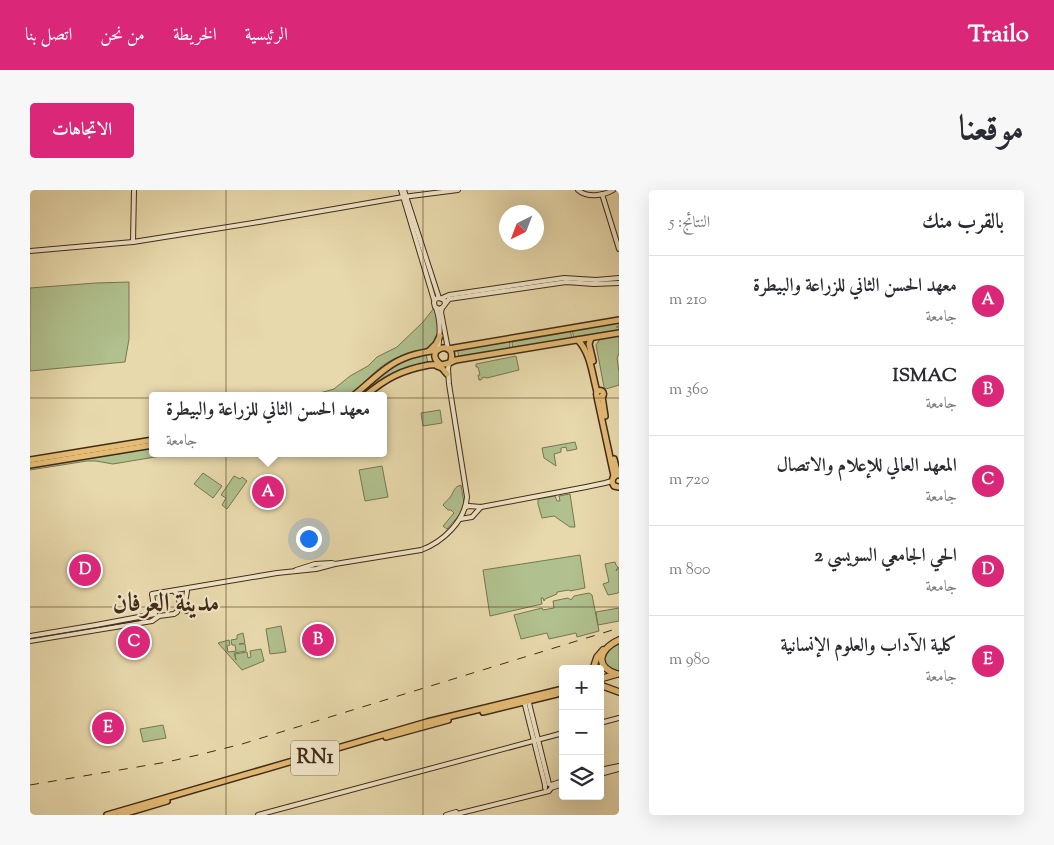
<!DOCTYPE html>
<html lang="ar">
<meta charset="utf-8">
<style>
body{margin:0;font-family:"Sorts Mill Goudy",Amiri,serif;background:#f7f7f7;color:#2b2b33;direction:rtl}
.controls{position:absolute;right:15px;bottom:15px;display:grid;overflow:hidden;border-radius:5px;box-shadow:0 5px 20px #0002}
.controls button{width:45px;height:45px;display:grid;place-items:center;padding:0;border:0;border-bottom:1px solid #e1e1e2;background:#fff;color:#2b2b33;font:25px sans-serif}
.compass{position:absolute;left:469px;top:15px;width:45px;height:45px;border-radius:50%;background:#fff;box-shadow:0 5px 20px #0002;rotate:222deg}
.you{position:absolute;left:278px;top:348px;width:18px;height:18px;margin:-12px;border:4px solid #fff;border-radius:50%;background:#1a73e8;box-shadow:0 0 0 8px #1a73e833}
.badge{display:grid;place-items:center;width:32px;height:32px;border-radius:50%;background:#db2777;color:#fff;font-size:16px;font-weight:700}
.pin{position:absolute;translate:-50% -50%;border:2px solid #fff;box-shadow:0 1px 5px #0006}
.popup{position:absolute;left:119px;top:202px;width:238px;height:65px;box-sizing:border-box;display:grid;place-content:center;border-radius:5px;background:#fff;filter:drop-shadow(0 1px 4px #0005);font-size:16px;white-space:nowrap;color:#7c7c81}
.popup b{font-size:19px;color:#2b2b33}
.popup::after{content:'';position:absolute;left:50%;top:100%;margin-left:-10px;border:10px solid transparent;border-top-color:#fff}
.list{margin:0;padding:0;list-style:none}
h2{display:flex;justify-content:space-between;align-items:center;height:65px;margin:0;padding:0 20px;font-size:21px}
h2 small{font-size:16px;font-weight:400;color:#7c7c81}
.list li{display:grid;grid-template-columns:32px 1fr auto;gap:15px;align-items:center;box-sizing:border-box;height:90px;padding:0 20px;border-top:1px solid #e1e1e2}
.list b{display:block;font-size:19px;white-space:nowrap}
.list p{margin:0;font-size:16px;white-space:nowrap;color:#7c7c81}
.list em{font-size:16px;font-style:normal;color:#7c7c81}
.icon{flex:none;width:28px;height:28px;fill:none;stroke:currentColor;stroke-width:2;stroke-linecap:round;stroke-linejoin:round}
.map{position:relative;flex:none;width:589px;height:625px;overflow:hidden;direction:ltr;border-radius:5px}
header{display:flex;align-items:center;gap:30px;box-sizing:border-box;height:70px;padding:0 25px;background:#db2777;color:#fff}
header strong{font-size:24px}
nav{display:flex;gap:28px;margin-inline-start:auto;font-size:18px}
.intro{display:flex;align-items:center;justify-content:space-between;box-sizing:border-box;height:120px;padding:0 30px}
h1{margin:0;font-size:35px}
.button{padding:12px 22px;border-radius:5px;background:#db2777;color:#fff;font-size:18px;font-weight:700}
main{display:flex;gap:30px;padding:0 30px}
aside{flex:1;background:#fff;border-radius:5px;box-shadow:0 5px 20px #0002}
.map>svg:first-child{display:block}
.green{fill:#b0c08e;stroke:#787652}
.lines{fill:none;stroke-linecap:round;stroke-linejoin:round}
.secondary-casing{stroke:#412b17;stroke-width:6}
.primary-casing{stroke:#412b17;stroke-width:8}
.highway-casing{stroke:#412b17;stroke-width:8}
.secondary{stroke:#f0e6c9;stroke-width:4}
.primary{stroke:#e4bc76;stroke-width:5}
.highway{stroke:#e4bc76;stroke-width:5.5}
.tram{stroke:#412b17;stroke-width:1}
.rail{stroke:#412b17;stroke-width:1;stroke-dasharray:9 9;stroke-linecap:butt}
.grid{fill:none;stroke:#412b17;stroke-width:1;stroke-opacity:0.55}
.labels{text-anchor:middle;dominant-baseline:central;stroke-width:4.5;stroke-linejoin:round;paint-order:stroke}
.shield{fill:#f0e6c9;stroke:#76634c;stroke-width:1}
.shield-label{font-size:20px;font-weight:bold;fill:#412b17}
.district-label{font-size:26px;font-weight:bold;fill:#412b17;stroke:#f0e6c9}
</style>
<header>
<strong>Trailo</strong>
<nav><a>الرئيسية</a><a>الخريطة</a><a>من نحن</a><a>اتصل بنا</a></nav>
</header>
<div class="intro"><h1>موقعنا</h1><a class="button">الاتجاهات</a></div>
<main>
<aside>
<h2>بالقرب منك<small>النتائج: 5</small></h2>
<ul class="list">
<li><span class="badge">A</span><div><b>معهد الحسن الثاني للزراعة والبيطرة</b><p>جامعة</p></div><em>210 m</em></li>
<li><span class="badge">B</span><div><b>ISMAC</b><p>جامعة</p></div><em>360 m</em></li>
<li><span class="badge">C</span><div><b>المعهد العالي للإعلام والاتصال</b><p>جامعة</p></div><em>720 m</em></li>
<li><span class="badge">D</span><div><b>الحي الجامعي السويسي 2</b><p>جامعة</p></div><em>800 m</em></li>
<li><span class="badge">E</span><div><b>كلية الآداب والعلوم الإنسانية</b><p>جامعة</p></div><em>980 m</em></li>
</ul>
</aside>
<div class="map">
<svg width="589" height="625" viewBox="0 0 589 625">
<rect width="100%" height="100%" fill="#e8d9ac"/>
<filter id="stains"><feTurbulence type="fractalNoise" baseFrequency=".004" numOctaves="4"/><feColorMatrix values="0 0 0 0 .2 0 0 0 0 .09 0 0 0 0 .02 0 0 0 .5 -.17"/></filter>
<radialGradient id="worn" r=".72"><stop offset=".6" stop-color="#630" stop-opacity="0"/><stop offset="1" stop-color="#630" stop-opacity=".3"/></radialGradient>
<g class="green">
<polygon points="99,92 99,149 95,172 0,181 0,98 66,93"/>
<path d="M404 118 405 119C408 131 411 143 404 153 398 162 374 163 364 169 346 177 334 195 318 206H255L286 204 304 199 320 186 338 176 347 167 367 157 393 132Z"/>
<polygon points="589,131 589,136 586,137 589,137 589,141 544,149 542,139"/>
<polygon points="540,139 542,149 483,159 482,153 483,152 482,152 481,149"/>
<polygon points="589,146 589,163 587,168 589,182 589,195 576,199 574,197 566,155 570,149"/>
<polygon points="479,150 480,155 479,156 480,156 481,159 429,168 427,158"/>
<polygon points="396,164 398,173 380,177 367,182 357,187 333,206 325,206 360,178 377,169"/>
<polygon points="486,166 489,180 457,188 453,187 451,190 449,190 448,185 450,185 448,177 446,177 446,174"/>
<polygon points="410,220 412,233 393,236 391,223"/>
<polygon points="545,252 547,259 537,261 536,257 531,258 531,262 524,264 526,276 514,268 512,258"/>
<polygon points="123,258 123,263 149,263 83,274 66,271 57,271 0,280 0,278"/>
<polygon points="352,276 358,307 335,311 329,280"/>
<polygon points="173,283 192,296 183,308 164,294"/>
<polygon points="204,286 210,289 212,287 217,291 197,319 192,315 196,308 191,305"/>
<path d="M431 295 434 313 432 322 417 339 413 336 424 323 421 320H418L413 315C415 312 419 309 421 306 424 301 424 297 431 295Z"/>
<polygon points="540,304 545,337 540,337 524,326 512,328 508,314 508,309 525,306 527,311 530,311 529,306"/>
<polygon points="550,365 555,398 540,401 539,400 527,402 527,404 515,409 514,411 513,408 511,408 512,414 460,426 453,380"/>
<polygon points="585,372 586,375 588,377 586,381 589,377 589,402 588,403 578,405 573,394 579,392 575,374"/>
<polygon points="559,403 562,405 569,441 547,447 546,443 519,449 517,443 491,449 484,425 512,418 513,420 524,418 523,411 538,408 541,410 544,406"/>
<polygon points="589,418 589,431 568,435 566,422"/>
<polygon points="251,436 256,462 240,464 236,439"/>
<polygon points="213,443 215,453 209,454 215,454 216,461 204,463 206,470 205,464 217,462 218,468 221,467 220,461 231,459 234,471 212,480 188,453 199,450 200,455 197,456 198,462 206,461 205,455 202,455 201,450 207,449 207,445"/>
<path d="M589 451V482C580 481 569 472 576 462 578 458 585 454 589 451Z"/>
<polygon points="133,535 136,548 113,552 110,539"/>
</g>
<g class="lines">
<defs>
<g id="secondary">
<polyline points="371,0 404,110"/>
<polyline points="374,0 409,108"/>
<path d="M548 0C557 8 573 6 583 0"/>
<polyline points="572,4 589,59"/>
<polyline points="103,52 104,0"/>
<polyline points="0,61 103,52 229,32 373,7 428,0"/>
<polyline points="412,108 419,105 534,88 566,90 589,88"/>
<polyline points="415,114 414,110 409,108 405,109 404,113 405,117 410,119 413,117 419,109 536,92 564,94 589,93"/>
<path d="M406 118C411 132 410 145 408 160"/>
<polyline points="412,118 411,122 418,159"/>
<polyline points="436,317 439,316 451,317 556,297 575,293 582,291"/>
<polyline points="430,329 442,327 451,317"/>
<polyline points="266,380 285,374 302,373 305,374"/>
<polyline points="156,421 155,413 157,401"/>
<path d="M125 424 122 404 247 383 286 379 305 374 391 360C413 352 435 331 437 307L419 194 418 179 419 173"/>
<path d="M129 426 144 424 147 422C150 414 151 407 144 401"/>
<polyline points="0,446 66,435 125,424"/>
<polyline points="0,451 122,431 129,426"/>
<polyline points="498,509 519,594"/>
<polyline points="494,511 515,595 515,598"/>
<polyline points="570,533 589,528"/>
<polyline points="570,580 589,576"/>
<polyline points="570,584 589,579"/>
<polyline points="521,595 533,591"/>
<polyline points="228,625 533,543"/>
<polyline points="416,625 426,622"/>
<polyline points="423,625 519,601 521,598 533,594"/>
</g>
<g id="primary">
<polyline points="561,148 559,154 563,171"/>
<path d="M548 150C561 164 562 184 567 202"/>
<polyline points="418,159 589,130"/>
<polyline points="399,161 406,154 410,146"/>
<path d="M410 174C392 159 427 148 421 171"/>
<polyline points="407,176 412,178 417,184"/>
<circle cx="570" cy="204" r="3.5"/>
<path d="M323 206C341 192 355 175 377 167 387 163 397 162 407 160"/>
<path d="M335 206C356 188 372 180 399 175 405 174 410 176 415 174 419 174 422 171 426 170L589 143"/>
<polyline points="572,206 575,226"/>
<polyline points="567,207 584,286"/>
<polyline points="584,269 588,285"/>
<polyline points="0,270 123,250"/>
<polyline points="0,275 123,255"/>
<polyline points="586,285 583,288 582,292 584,296 589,297"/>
<polyline points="453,522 527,504"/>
<polyline points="356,547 418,530"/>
<polyline points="77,625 397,532 533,499"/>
<polyline points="90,625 137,611"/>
</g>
<g id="highway">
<polyline points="563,479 567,467 573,460"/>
<path d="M587 484C563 476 570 459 589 450"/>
<polyline points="570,489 587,484"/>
<polyline points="570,495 589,502"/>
</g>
</defs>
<use href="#secondary" class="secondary-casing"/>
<use href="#primary" class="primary-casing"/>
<use href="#highway" class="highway-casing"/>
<use href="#secondary" class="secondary"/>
<use href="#primary" class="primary"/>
<use href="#highway" class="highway"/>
<polyline class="tram" points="0,449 120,429"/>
<polyline class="rail" points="0,595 137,572 168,565 212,554 589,438"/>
</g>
<path class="grid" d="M196 0V625M393 0V625M0 208H589M0 417H589"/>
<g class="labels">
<rect class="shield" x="261" y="550.5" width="48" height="35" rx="4"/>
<g class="shield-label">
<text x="285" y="568">RN1</text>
</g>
<g class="district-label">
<text x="136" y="414">مدينة العرفان</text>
</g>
</g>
<rect width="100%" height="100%" filter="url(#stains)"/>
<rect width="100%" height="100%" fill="url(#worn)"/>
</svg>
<div class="controls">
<button>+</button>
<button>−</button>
<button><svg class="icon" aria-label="layers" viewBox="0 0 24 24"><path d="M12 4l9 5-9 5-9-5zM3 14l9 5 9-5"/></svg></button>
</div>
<svg class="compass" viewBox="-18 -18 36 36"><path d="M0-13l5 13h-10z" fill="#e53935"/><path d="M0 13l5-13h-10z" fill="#7c7c81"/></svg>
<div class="you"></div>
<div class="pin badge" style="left:238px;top:302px">A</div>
<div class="popup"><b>معهد الحسن الثاني للزراعة والبيطرة</b>جامعة</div>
<div class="pin badge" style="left:288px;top:450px">B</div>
<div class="pin badge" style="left:104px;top:452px">C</div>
<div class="pin badge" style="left:55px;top:380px">D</div>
<div class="pin badge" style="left:78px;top:538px">E</div>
</div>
</main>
